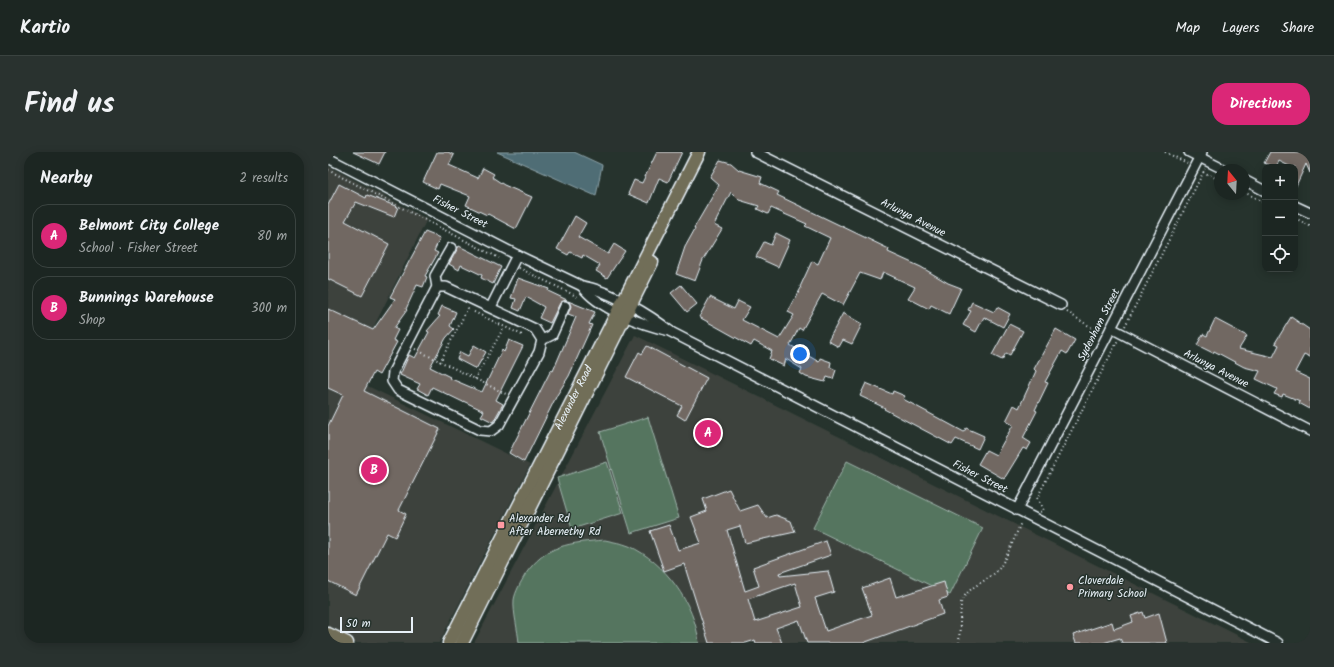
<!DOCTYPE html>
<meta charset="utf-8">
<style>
body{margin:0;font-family:Kalam,sans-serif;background:#29322f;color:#f1f3f6}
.controls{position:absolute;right:12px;top:12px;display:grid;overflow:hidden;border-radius:8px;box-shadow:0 2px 10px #0003}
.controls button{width:36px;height:36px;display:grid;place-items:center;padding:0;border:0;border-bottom:1px solid #3a4340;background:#1c2622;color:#f1f3f6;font:20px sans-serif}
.compass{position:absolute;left:886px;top:12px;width:36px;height:36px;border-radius:50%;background:#1c2622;box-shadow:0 2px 10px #0003;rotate:342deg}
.scale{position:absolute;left:12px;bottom:10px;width:73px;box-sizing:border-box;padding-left:4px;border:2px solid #e8f1f8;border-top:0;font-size:11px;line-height:14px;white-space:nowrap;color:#e8f1f8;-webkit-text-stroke:3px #26332d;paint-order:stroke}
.you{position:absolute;left:472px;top:202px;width:14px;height:14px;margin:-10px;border:3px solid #fff;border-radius:50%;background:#1a73e8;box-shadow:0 0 0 6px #1a73e833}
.badge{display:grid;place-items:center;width:26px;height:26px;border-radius:50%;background:#db2777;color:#fff;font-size:13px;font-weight:700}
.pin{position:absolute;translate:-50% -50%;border:2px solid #fff;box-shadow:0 1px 4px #0006}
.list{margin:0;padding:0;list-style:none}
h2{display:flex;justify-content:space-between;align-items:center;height:52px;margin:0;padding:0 16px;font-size:17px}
h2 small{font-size:13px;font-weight:400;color:#a0a5a5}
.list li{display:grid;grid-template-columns:26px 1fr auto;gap:12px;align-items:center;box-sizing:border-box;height:64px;margin:0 8px 8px;padding:0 8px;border:1px solid #3a4340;border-radius:16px}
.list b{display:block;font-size:15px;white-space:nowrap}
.list p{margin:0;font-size:13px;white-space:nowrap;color:#a0a5a5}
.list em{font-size:13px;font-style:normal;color:#a0a5a5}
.icon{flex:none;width:22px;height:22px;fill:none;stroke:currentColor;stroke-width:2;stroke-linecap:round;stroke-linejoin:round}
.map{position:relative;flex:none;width:982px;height:491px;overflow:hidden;border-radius:16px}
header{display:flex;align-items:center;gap:24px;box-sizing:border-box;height:56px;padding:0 20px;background:#1c2622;border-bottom:1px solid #3a4340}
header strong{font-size:19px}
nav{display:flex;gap:22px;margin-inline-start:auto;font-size:14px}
.intro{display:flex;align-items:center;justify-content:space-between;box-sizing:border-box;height:96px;padding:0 24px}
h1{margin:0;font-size:28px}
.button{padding:10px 18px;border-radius:16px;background:#db2777;color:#fff;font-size:14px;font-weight:700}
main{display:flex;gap:24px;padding:0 24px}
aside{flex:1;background:#1c2622;border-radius:16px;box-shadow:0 2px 10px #0003}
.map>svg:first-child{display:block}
.built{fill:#3c433d}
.green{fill:#55755e;stroke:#9eb3ab}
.water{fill:#4f6d75;stroke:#8ca2a9}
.building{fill:#716862;stroke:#e8f1f8;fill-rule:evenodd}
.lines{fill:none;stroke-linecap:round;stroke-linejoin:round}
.minor-casing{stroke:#e8f1f8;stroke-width:12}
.major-casing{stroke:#e8f1f8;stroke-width:15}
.path{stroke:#e8f1f8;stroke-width:2;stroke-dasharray:1 3;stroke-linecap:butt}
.minor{stroke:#26332d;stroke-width:9}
.major{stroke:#716e59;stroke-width:12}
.poi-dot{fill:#ff9aa2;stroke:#26332d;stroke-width:1.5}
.labels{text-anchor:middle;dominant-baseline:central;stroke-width:3;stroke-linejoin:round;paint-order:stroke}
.street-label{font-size:11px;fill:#e8f1f8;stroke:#26332d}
.poi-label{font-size:11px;fill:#e8f1f8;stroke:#26332d;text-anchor:start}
</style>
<header>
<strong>Kartio</strong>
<nav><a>Map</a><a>Layers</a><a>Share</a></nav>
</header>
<div class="intro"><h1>Find us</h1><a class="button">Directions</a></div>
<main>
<aside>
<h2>Nearby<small>2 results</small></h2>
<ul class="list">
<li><span class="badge">A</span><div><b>Belmont City College</b><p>School · Fisher Street</p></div><em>80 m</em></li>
<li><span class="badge">B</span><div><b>Bunnings Warehouse</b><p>Shop</p></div><em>300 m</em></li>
</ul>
</aside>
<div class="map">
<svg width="982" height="491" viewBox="0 0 982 491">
<rect width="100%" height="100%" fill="#26332d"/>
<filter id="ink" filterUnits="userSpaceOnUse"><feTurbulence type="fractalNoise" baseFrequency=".025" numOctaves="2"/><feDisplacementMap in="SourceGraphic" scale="8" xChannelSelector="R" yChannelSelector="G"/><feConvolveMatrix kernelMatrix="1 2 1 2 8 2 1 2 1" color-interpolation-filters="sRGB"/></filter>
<g filter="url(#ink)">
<g class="built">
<polygon points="0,14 99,67 21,225 202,313 111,491 0,491"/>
<polygon points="307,183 925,491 926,491 146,491"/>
</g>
<g class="green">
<polygon points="320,265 351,366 303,381 272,280"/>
<polygon points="519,309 655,376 622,443 485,376"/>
<polygon points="279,310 295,361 244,377 229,326"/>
<path d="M277 388C285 390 294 391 301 394 337 410 367 452 371 491H191C190 478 185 461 186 448 187 440 193 430 197 423 218 392 242 391 277 388Z"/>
</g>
<polygon class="water" points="169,0 246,0 274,13 268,44"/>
<g class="building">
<polygon points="25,0 57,0 51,12"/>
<polygon points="109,0 120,0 126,3 121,13 150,26 155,16 166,22 164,25 176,33 204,45 188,77 160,62 159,63 138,53 142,44 112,32 110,37 95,30"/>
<polygon points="329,0 354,0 340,30 331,26 321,51 300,42 306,28 314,31"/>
<polygon points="942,0 982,0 982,21 978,12 967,36 967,15 963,15 951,9 948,15 936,11"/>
<polygon points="392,8 403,11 411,18 434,25 432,31 451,40 449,43 561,97 560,100 593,115 620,131 633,136 621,162 603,153 601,157 580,146 587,135 555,120 552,128 532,121 515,153 494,142 474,178 471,176 462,193 491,210 492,206 503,210 502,215 508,218 505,227 499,225 497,230 478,225 472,221 474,217 458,207 456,214 441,207 444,199 426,189 423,194 371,165 382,145 406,157 410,149 422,155 414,168 451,187 466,163 460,160 473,136 472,135 484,109 490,112 502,86 477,74 479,72 443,56 440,62 429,57 431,54 411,48 403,40 386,73 394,77 375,108 367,129 348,122 357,95 367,77 366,76 391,33 382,25"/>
<polygon points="11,32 38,46 39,43 70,55 66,65 28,50 17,69 61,92 34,144 0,127 0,53"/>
<polygon points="247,64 258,71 250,85 280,102 286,92 297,99 279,126 268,119 272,113 255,103 254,106 242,100 240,103 229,97"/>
<polygon points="97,80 112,86 106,99 110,101 97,124 99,125 95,135 89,133 78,157 79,158 66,176 70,178 65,188 69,190 51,223 46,220 36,239 112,277 71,358 78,362 67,385 59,381 28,443 0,429 0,274 15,243 0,236 0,157 45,178 67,147 62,145"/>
<polygon points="448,81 462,88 450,115 428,105 436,90 443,93"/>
<polygon points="131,94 173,115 165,132 153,126 154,123 133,113 131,118 121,112"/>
<polygon points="190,126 221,137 220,139 239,148 232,151 222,171 211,166 216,155 198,145 192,159 185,156 188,147 183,146"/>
<polygon points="353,133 369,152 359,160 343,141"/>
<polygon points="240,149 267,160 261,172 264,173 241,224 229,243 196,310 181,301 223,218 225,219 248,165 240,162 243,154"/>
<polygon points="644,150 666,160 669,155 682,162 675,175 656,165 648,180 635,173 643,159 640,158"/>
<polygon points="114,154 128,160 122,174 126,177 118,186 102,215 122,225 121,226 154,240 174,198 176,200 181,188 195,194 168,248 175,252 165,270 153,264 156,259 135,249 135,250 104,235 100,243 89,237 92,232 72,223 81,203 87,206 101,180 99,179 112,164 110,163"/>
<polygon points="515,161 534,172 524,192 515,188 511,195 500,189"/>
<polygon points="963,165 982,178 982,206 976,203 967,220 982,227 982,257 971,251 972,249 955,242 954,245 946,242 949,237 928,227 932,219 916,215 886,199 885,201 869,193 875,182 879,184 887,167 919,184 911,197 945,205 951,193 947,191"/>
<polygon points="681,172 695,179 682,203 678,201 674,208 664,203"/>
<polygon points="728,177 747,188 739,202 734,199 717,230 720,231 707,258 709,259 695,286 703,291 699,298 695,296 676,327 650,312 658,298 668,303 685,273 678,269 686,253 691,256 708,219 706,217"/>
<polygon points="146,193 158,200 148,217 129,207 132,200 140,204"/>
<polygon points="319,194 379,226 357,268 349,263 354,254 298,225 311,200 314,202"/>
<polygon points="538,231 564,242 565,239 577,244 575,247 636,280 638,276 656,284 650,297 628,287 624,293 556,257 557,256 532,244"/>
<path d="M401 337 412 359 430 353 439 366 448 363 463 369 467 380 417 391 412 374 399 378 417 439 431 434 425 415 498 389 503 403 451 421 452 424 500 419 506 440 487 446 498 479 544 463 534 436 562 426 568 445 616 430 620 445 611 448 615 462 535 491H479L471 468 448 476 454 491H428L427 488 418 491H381L356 412 336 419 322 379 341 373 350 398 373 391 363 365 379 359 375 347ZM467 431 474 455 427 470 420 447Z"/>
<polygon points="815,460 817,466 831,461 839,491 794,491 792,486 775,491 748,491 745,483 784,470 786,477 805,470 803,464"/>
</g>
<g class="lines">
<defs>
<g id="minor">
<polyline points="427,0 733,153"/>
<polyline points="861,0 897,18"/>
<path d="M0 6 189 103 254 134C280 138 323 163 343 180L950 491"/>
<polyline points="916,28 937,39"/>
<polyline points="967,54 982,61"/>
<path d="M254 134C270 157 315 173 342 179"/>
<polygon points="109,135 118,135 207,177 214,188 211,200 171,273 163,279 152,278 70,238 64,229 65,220"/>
<polyline points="109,135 107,124 123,96"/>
<polyline points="163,155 189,103"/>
<polyline points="783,176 982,279"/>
<polyline points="214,188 224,183 237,154"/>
<polyline points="689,358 874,0"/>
</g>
<g id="major">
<polyline points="0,482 19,491"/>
<path id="s1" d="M121 491 371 0"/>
<polyline points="134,491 324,110"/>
</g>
</defs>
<use href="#minor" class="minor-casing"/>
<use href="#major" class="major-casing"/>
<g class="path">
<polyline points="837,0 859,11"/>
<polyline points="0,18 171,106"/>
<polyline points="875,20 892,28"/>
<polyline points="916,40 937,51"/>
<polyline points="967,66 982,74"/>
<polyline points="191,116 252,146"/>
<polyline points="146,160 196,184"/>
<polyline points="739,160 772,181"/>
<polyline points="797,174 877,17"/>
<polyline points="87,197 178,242"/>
<polyline points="112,210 140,156"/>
<polyline points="147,227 176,175"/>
<polyline points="712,360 715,358 709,346 790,188"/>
<path d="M631 491 633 451C639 434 659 430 670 418 676 411 690 379 693 370"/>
</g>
<use href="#minor" class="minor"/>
<use href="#major" class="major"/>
</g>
</g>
<g class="poi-dot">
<rect x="169" y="369" width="8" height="8" rx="2"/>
<circle cx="742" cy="435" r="4"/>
</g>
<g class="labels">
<g class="street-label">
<text transform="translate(132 60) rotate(27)">Fisher Street</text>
<text transform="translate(585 66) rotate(27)">Arlunya Avenue</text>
<text transform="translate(771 173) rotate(-63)">Sydenham Street</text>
<text transform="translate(888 217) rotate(27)">Arlunya Avenue</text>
<text stroke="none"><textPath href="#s1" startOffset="275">Alexander Road</textPath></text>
<text transform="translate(652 325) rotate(27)">Fisher Street</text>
</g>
<g class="poi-label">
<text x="181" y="367">Alexander Rd<tspan x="181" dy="13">After Abernethy Rd</tspan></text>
<text x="750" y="429">Cloverdale<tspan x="750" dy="13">Primary School</tspan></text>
</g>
</g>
</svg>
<div class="controls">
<button>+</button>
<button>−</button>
<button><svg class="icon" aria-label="locate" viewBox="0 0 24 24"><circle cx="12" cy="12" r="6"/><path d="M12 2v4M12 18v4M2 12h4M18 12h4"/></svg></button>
</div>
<svg class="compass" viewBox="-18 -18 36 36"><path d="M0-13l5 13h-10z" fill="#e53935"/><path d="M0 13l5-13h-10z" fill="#a0a5a5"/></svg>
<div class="scale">50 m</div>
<div class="you"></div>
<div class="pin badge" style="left:380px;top:281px">A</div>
<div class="pin badge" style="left:46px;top:318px">B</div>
</div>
</main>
